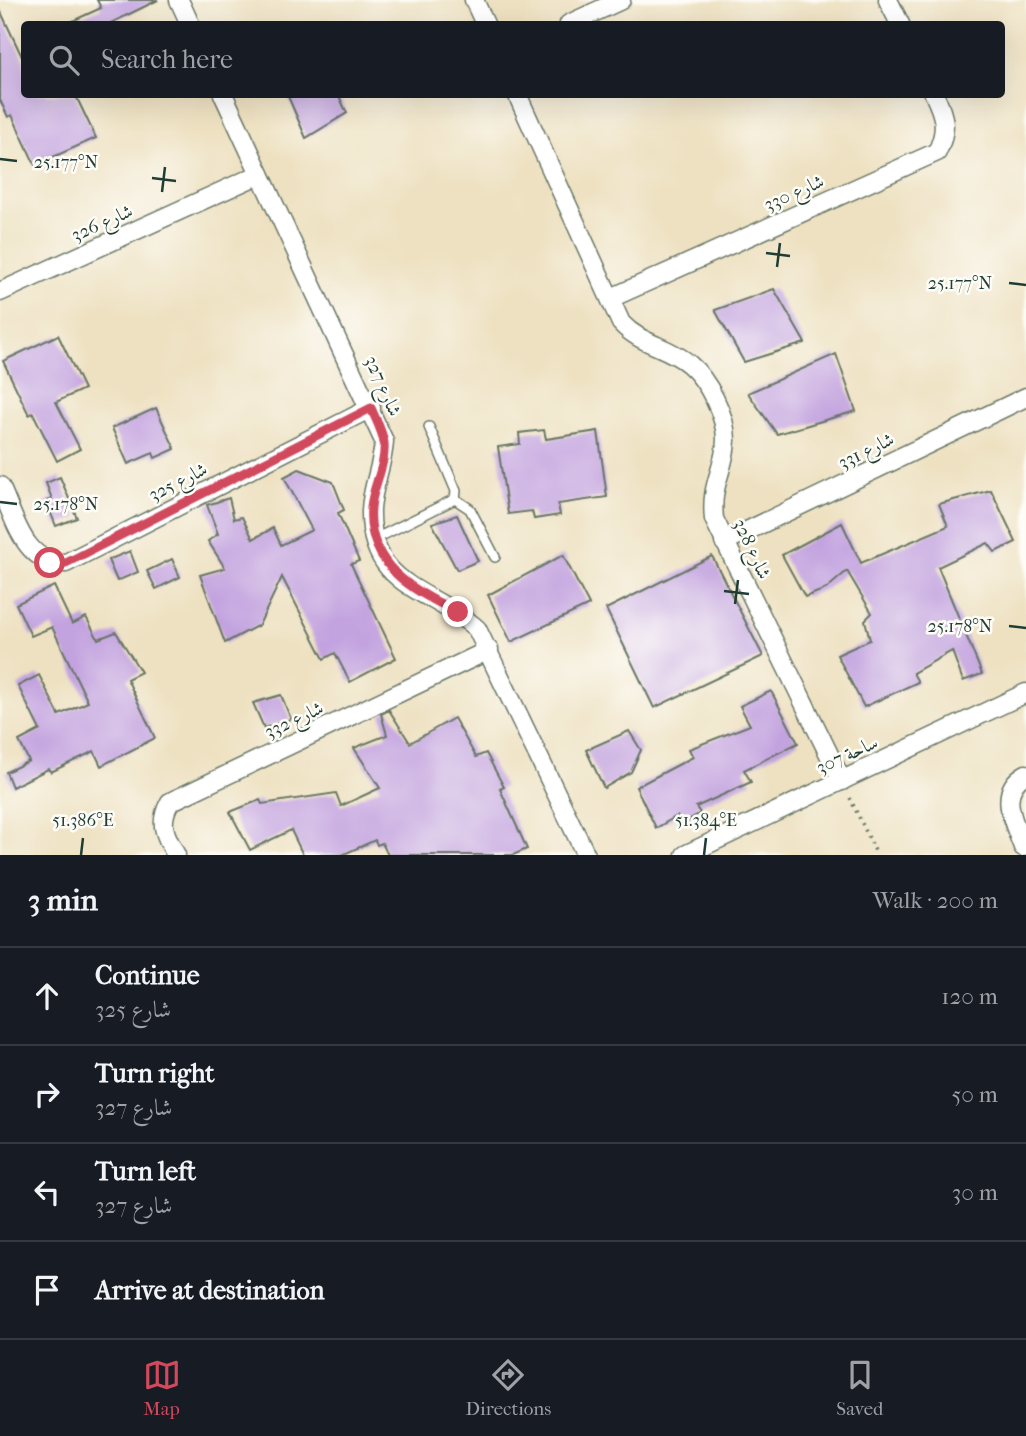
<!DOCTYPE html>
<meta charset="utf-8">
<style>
body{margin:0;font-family:"IM FELL French Canon",Amiri,serif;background:#242831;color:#f1f3f6}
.stop{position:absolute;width:21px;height:21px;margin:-16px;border:5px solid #d1495b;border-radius:50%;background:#fff}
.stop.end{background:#d1495b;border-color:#fff;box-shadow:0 2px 7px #0008}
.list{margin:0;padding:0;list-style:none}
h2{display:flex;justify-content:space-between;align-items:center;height:91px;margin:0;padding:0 28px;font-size:30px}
h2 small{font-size:23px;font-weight:400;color:#9ea1a6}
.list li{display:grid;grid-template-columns:46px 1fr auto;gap:21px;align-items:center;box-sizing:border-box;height:98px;padding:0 28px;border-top:2px solid #363941}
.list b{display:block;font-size:26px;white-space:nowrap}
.list p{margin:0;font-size:23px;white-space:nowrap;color:#9ea1a6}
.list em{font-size:23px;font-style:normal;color:#9ea1a6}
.icon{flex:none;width:38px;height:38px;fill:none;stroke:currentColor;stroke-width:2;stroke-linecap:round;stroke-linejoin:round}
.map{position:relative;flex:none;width:1026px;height:855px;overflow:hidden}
.search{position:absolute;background:#171b24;box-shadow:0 7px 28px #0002;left:21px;right:21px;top:21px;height:77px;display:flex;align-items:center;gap:18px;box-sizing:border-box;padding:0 24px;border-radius:7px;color:#9ea1a6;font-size:26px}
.sheet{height:483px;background:#171b24}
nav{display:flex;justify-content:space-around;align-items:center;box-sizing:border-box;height:98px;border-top:2px solid #363941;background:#171b24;font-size:19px;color:#9ea1a6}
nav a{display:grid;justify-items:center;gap:4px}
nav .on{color:#d1495b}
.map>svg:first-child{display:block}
.building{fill:#c2a2df}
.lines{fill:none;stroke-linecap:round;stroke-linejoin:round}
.lane-casing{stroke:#677665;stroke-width:12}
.street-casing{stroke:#677665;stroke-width:21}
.path{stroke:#677665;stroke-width:3.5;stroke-dasharray:2 5;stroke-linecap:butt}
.lane{stroke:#fff;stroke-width:9}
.street{stroke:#fff;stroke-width:18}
.route{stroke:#d1495b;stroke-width:9}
.ticks{fill:none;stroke:#1f3d34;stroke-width:2.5}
.labels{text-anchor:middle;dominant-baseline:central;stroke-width:5;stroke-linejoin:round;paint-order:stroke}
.street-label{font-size:19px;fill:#1f3d34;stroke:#fdfcf7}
.ticks-label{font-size:18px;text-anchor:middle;fill:#1f3d34;stroke:#fdfcf7;stroke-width:5;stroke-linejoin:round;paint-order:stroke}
</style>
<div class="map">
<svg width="1026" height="855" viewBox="0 0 1026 855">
<rect width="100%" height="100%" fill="#fdfcf7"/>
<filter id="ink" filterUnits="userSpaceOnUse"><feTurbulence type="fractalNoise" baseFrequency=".0143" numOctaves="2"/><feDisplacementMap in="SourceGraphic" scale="14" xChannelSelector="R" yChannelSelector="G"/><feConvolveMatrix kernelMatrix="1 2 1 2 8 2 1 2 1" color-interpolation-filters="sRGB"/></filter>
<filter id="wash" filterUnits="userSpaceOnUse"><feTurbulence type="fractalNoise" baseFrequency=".00686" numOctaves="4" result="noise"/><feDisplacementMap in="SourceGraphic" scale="28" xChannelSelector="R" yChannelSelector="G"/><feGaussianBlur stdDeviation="1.57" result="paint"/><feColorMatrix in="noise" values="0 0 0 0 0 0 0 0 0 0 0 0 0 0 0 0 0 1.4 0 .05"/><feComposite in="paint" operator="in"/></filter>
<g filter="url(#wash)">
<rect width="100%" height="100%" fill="#eee1c1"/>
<g id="blocks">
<g class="building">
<polygon points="97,0 158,0 109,24 66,24 101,8"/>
<polygon points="0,10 24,61 24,94 75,94 96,138 35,165 12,115 8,117 0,100"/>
<polygon points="287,94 338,94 347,113 306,138"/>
<polygon points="774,289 805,343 744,362 715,310"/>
<polygon points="58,335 84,389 56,402 80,449 57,461 33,413 29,415 3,361"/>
<polygon points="836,354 856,411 777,434 748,393"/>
<polygon points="156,408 175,449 155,458 153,453 128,464 112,428"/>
<polygon points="544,430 546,439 598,431 607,497 558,504 560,515 534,519 532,511 508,514 498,447 520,444 519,433"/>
<polygon points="299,469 333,482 344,510 338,513 359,561 351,564 396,658 350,682 335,653 324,659 282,577 259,625 225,643 200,575 225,568 208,541 218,534 207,505 229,498 234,519 242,517 253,539 273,528 281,545 312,530 284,477"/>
<polygon points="60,477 77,518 56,526 46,501 52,499 46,483"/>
<polygon points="991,490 1016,542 995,552 988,543 938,567 982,674 963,681 952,651 913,673 918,682 864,707 837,655 870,640 865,620 872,613 847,571 826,589 805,597 782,555 842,523 861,563 948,526 939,504"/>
<polygon points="457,515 478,561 457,570 432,523"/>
<polygon points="130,551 138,572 117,581 108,560"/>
<polygon points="563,555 589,605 511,642 488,595"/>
<polygon points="712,556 763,656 654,708 606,609"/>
<polygon points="172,559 180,577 156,589 147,571"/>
<polygon points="54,586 72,624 86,617 98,639 116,632 141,672 127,679 155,738 101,766 94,751 51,772 48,769 12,787 6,772 29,761 19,741 40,730 18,686 39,675 59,715 88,702 52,627 31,636 16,604"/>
<polygon points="771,691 798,743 744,770 751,782 696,807 700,813 682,824 677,816 656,828 636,787 693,757 689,749 750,725 740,706"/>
<polygon points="281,695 291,719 264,728 253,703"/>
<polygon points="389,710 410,743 454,718 476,757 486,753 504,787 500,789 527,849 513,855 388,855 382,843 377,845 375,840 342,855 303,855 291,830 250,850 230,812 260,800 262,804 336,793 341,806 380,788 354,748 387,735 381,714"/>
<polygon points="629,731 641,750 631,772 604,788 586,750"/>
</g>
</g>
</g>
<g filter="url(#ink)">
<use href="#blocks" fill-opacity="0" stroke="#677665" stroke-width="2"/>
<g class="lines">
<defs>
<g id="lane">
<polyline points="429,427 456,491 455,499"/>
<polyline points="375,539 455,499 470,509 495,557"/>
</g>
<g id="street">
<polyline points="179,0 190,24"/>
<polyline points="474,0 485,24"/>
<polyline points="888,0 900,24"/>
<polyline points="569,24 621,0"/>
<path d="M223 94 384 441C383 465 372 486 371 510 369 588 433 589 477 629L586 855"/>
<path d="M517 94 621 323C641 345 668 346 689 364 708 380 726 416 726 440 725 470 710 483 714 519L842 781"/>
<polyline points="0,292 260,174"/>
<path d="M611 298 937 152C948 129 945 117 934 94"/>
<path d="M0 486C15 518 24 565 66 563L371 408"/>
<polyline points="724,542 1026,397"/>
<path d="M1023 847C1014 822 996 791 1026 774"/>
<path d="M176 855C165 835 158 823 170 802L489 650"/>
<polyline points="685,855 1026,693"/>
</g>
</defs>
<use href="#lane" class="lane-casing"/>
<use href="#street" class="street-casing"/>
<polyline class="path" points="850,798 877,855"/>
<use href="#lane" class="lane"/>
<use href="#street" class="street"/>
</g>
</g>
<g class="lines" filter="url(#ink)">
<path class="route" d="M50 563H66L371 408C375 418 383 432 384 443 386 466 373 485 371 507 366 565 414 592 458 612"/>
</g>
<path class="ticks" d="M0 159 17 161M152 178 176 181M162 192 165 167M766 253 790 256M777 267 780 243M1009 283 1026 285M0 502 17 504M724 591 749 594M735 604 738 580M1009 626 1026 628M81 855 83 838M704 855 706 838"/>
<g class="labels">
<g class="street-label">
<text transform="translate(794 193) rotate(-24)">شارع 330</text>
<text transform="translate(102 223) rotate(-24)">شارع 326</text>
<text transform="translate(383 386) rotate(66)">شارع 327</text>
<text transform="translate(866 451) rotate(-26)">شارع 331</text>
<text transform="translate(178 482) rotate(-27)">شارع 325</text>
<text transform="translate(752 549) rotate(65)">شارع 328</text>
<text transform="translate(294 720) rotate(-25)">شارع 332</text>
<text transform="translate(847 755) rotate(-25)">ساحة 307</text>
</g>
</g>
<g class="ticks-label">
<text x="66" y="168">25.177°N</text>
<text x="960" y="289">25.177°N</text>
<text x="66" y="510">25.178°N</text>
<text x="960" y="632">25.178°N</text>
<text x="83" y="826">51.386°E</text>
<text x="706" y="826">51.384°E</text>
</g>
</svg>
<div class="stop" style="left:50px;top:563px"></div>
<div class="stop end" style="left:458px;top:612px"></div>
<div class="search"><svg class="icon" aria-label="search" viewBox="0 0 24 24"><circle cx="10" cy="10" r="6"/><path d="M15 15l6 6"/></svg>Search here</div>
</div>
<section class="sheet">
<h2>3 min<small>Walk · 200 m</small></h2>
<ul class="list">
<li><svg class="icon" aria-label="ahead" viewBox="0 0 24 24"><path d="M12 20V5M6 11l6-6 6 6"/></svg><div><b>Continue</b><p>شارع 325</p></div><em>120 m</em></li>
<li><svg class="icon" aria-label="right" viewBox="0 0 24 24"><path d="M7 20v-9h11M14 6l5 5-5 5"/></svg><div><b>Turn right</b><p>شارع 327</p></div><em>50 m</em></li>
<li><svg class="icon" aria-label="left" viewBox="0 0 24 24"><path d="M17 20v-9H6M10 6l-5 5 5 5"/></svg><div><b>Turn left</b><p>شارع 327</p></div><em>30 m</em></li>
<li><svg class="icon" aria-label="arrive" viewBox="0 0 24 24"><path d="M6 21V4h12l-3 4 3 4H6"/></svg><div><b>Arrive at destination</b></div></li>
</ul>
</section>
<nav>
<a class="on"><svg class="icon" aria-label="map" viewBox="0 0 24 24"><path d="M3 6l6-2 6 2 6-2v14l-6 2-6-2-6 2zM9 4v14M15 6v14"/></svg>Map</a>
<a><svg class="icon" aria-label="directions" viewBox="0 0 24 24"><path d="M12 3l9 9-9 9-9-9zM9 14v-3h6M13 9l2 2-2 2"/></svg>Directions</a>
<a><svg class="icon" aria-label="saved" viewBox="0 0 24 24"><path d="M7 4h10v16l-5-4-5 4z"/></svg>Saved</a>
</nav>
